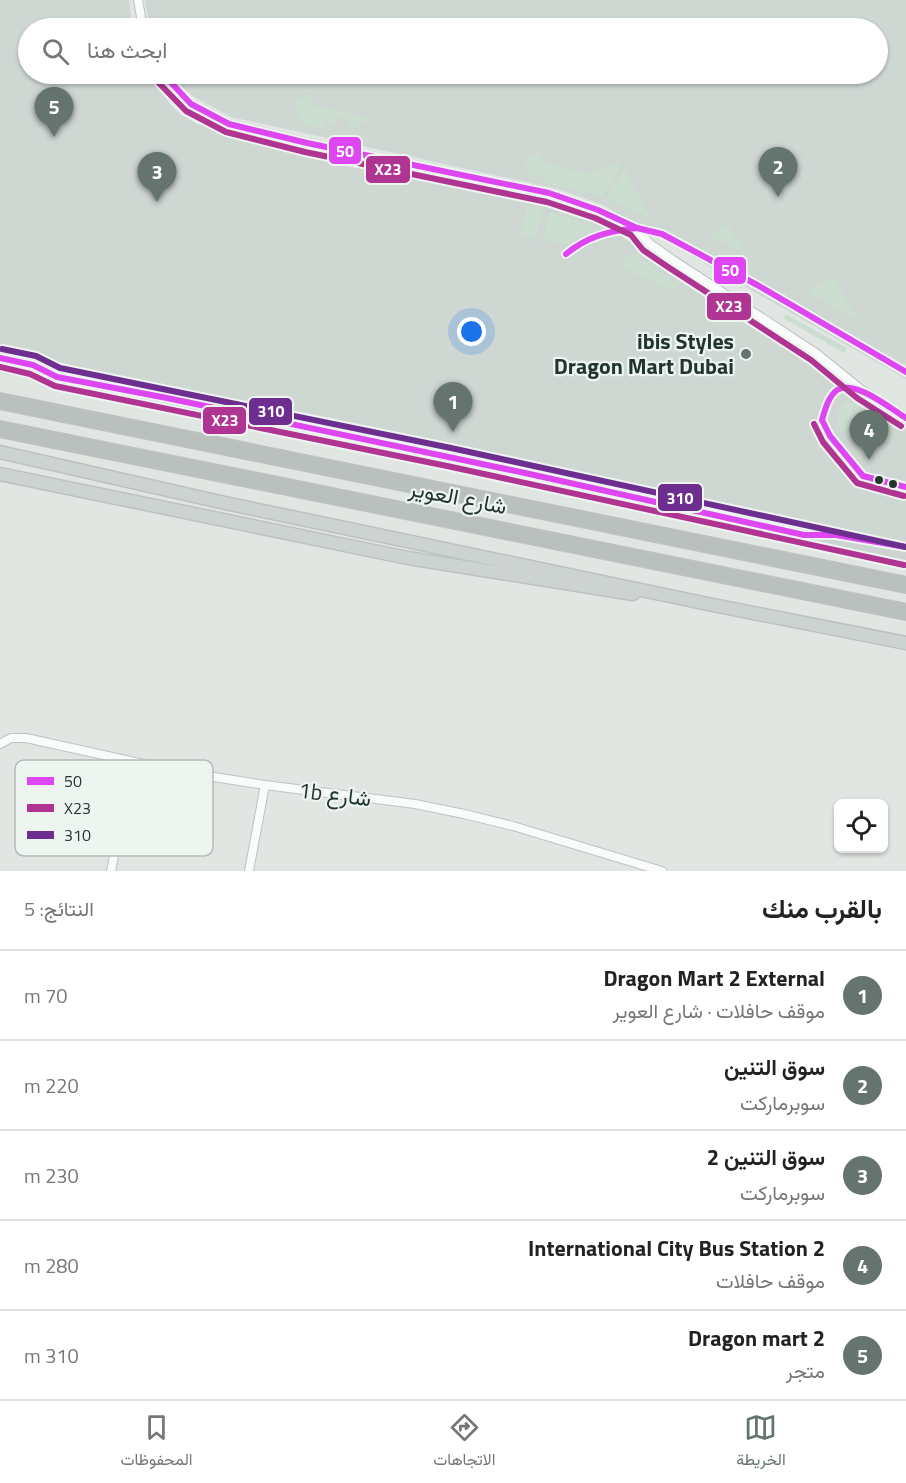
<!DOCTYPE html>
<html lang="ar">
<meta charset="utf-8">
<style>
body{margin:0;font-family:"Titillium Web",Vazirmatn,sans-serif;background:#f2f2f2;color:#222;direction:rtl}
.controls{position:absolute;right:18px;bottom:18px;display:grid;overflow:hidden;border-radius:9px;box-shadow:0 2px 4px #0004}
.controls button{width:54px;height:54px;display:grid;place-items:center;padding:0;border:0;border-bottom:2px solid #e0e0e0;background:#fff;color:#222;font:30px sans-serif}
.you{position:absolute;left:472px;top:332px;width:21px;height:21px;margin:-15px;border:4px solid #fff;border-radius:50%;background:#1a73e8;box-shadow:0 0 0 9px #1a73e833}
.badge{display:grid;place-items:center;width:39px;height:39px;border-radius:50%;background:#65746e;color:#fff;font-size:20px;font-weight:700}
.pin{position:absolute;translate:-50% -50px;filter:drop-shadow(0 2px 3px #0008)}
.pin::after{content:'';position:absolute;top:32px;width:21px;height:18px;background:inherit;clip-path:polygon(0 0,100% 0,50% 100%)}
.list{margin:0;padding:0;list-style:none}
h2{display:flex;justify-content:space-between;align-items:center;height:78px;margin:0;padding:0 24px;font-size:26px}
h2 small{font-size:20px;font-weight:400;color:#767676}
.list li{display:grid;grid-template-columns:39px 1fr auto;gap:18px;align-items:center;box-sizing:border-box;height:90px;padding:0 24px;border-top:2px solid #e0e0e0}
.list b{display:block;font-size:22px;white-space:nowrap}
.list p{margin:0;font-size:20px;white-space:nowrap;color:#767676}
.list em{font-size:20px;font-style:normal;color:#767676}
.icon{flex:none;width:33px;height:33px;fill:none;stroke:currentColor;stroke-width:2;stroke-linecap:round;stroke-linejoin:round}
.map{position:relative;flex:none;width:906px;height:871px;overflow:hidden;direction:ltr}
.search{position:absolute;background:#fff;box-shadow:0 2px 4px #0004;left:18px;right:18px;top:18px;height:66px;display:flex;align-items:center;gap:15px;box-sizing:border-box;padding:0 21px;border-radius:33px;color:#767676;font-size:22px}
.sheet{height:528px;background:#fff}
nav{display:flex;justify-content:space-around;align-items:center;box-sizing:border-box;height:84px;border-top:2px solid #e0e0e0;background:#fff;font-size:16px;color:#767676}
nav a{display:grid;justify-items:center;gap:3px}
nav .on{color:#65746e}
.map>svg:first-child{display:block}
.built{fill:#cfd7d3}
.green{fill:#cbdecf}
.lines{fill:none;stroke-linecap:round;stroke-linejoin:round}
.street-casing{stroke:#bec3c0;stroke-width:10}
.secondary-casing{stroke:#bec3c0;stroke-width:14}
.primary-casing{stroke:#bcc3bf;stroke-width:15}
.highway-casing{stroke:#bcc3bf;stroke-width:18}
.street{stroke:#fafbfb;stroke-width:8}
.secondary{stroke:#fafbfb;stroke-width:10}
.primary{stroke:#cdd3d0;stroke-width:12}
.highway{stroke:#bac0be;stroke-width:15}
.bus-1-casing{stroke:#eef5f1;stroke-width:10}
.bus-2-casing{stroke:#eef5f1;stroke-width:10}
.bus-3-casing{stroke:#eef5f1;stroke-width:10}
.bus-1{stroke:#de46f2;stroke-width:6}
.bus-2{stroke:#b03593;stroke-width:6}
.bus-3{stroke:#6e2e90;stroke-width:6}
.poi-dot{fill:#65746e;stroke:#eef5f1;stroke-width:2}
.bus-dot{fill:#22362f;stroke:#eef5f1;stroke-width:2}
.labels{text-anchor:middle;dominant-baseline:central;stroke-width:4.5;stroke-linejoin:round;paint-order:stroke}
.poi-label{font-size:22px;font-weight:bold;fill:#22362f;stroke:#eef5f1;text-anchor:end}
.street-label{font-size:22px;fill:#22362f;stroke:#eef5f1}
.key{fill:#eef5f1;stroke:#b1bcb7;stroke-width:1.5}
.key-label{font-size:16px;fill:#22362f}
.line-badge{stroke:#eef5f1;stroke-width:2}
.badge-label{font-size:16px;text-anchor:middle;font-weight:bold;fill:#fff}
</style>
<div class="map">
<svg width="906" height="871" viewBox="0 0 906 871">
<rect width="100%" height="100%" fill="#e1e6e3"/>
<g class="built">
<polygon points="0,0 129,0 132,28 28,28 28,74 148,74 171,105 181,115 197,124 533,197 595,220 906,412 906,542 82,368 0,347"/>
<polygon points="145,0 906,0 906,379 603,205 558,189 231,117 196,98 184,89 172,74 878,74 878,28 150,28"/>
</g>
<g class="green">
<polygon points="308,94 317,110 318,106 367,118 367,120 353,130 350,130 347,119 336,117 335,124 330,125 324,117 322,122 326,126 322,130 318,125 313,129 309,124 305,126 292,103"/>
<polygon points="538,151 547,164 587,174 592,174 617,162 621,167 602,198 594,194 544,183 544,177 531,175 523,161"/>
<polygon points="624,169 652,219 606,199"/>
<polygon points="527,206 543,209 536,239 521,236"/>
<polygon points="549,212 592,225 593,229 577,236 567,245 543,240"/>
<polygon points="727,224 748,256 709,235"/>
<polygon points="632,253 679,285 673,291 619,266"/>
<polygon points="833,277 858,319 856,320 808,291"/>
<polygon points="786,314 847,348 844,353 783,318"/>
<path d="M845 402 853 403 849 434C834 429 834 412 845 402Z"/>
<polygon points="857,405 870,409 893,424 891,442 853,435"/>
</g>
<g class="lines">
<defs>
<g id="street">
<polyline points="138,0 143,28"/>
<polyline points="163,74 180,94 191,104 216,118 229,124 307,143 549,193 598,210 637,228 649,243 673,260 816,353 863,391 906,418"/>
<polyline points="831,535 906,547"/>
<polyline points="0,744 11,738 26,738 176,771 265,785 415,804 464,814 513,826 662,871"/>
<polyline points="111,871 132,762"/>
<polyline points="249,871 265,785"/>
</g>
<polyline id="secondary" points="0,358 33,365 46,370"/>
<g id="primary">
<polyline points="0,365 167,398 906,556"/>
<polyline points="0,452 225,503 708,604 906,643"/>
<polyline points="0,474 408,558 633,594"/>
</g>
<g id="highway">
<polyline points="0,401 906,585"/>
<polyline points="0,429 906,612"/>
</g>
</defs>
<use href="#street" class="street-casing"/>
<use href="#secondary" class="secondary-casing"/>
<use href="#primary" class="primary-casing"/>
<use href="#highway" class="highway-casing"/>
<use href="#street" class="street"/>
<use href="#secondary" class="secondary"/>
<use href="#primary" class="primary"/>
<use href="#highway" class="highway"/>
<defs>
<g id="bus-1">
<polyline points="163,74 191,104 229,124 307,143 549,193 598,210 637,228 662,234 759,286 906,372"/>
<path d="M566 254C588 236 609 231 637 228"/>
<polyline points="0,358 33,365 57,377 167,398 525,473 804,535 836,535 906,547"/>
<path d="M906 418C891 409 855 379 837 390 828 397 825 410 822 420L830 436 863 476 906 487"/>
</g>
<g id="bus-2">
<polyline points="156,80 186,111 226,132 305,152 547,202 595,218 631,235 643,250 668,267 811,360 857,398 901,426"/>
<polyline points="0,367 30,374 55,386 447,466 904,565"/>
<polyline points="814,424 823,442 857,483 904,496"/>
</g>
<polyline id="bus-3" points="2,349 36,356 60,368 451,448 906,547"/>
</defs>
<use href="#bus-1" class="bus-1-casing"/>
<use href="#bus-2" class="bus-2-casing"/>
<use href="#bus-3" class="bus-3-casing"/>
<use href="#bus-1" class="bus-1"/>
<use href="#bus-2" class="bus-2"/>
<use href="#bus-3" class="bus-3"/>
</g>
<circle class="poi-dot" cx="746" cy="354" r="6"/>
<g class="bus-dot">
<circle cx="879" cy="480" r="5"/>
<circle cx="893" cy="484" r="5"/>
</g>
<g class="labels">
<g class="poi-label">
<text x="734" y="341">ibis Styles<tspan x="734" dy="25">Dragon Mart Dubai</tspan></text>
</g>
<g class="street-label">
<text transform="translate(458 497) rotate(11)">شارع العوير</text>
<text transform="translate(335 794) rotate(7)">1b شارع</text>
</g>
</g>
<rect x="15" y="760" width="198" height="96" rx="9" class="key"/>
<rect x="27" y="777" width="27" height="8" fill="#de46f2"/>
<rect x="27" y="804" width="27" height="8" fill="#b03593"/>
<rect x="27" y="831" width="27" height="8" fill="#6e2e90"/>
<g class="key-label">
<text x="64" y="787">50</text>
<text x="64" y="814">X23</text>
<text x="64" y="841">310</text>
</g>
<g class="line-badge">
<rect x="328" y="136" width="34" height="29" rx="6" fill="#de46f2"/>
<rect x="365" y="155" width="46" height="29" rx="6" fill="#b03593"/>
<rect x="713" y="256" width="34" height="29" rx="6" fill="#de46f2"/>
<rect x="706" y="292" width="46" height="29" rx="6" fill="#b03593"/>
<rect x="248" y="397" width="45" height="29" rx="6" fill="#6e2e90"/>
<rect x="202" y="406" width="45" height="29" rx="6" fill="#b03593"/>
<rect x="657" y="483" width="46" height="29" rx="6" fill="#6e2e90"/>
</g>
<g class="badge-label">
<text x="345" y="157">50</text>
<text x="388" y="175">X23</text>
<text x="730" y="276">50</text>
<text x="729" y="312">X23</text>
<text x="271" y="417">310</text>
<text x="225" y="426">X23</text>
<text x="680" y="504">310</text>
</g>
</svg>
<div class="controls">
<button><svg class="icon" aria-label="locate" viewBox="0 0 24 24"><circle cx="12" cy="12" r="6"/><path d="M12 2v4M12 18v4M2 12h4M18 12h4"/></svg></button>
</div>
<div class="you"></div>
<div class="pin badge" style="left:453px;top:432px">1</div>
<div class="pin badge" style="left:778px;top:197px">2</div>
<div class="pin badge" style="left:157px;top:202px">3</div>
<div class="pin badge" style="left:869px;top:460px">4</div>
<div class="pin badge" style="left:54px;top:137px">5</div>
<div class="search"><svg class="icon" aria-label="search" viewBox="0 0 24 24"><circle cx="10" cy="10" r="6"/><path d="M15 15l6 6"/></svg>ابحث هنا</div>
</div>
<section class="sheet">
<h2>بالقرب منك<small>النتائج: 5</small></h2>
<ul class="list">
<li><span class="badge">1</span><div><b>Dragon Mart 2 External</b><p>موقف حافلات · شارع العوير</p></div><em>70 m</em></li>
<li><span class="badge">2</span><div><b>سوق التنين</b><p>سوبرماركت</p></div><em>220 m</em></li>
<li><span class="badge">3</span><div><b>سوق التنين 2</b><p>سوبرماركت</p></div><em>230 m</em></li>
<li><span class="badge">4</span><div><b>International City Bus Station 2</b><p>موقف حافلات</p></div><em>280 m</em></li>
<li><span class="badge">5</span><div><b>Dragon mart 2</b><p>متجر</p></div><em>310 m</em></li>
</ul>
</section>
<nav>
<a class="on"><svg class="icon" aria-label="map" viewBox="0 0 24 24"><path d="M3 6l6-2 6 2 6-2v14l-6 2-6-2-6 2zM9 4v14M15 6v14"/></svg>الخريطة</a>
<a><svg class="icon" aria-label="directions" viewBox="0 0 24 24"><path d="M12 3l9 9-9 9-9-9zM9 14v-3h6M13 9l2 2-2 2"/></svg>الاتجاهات</a>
<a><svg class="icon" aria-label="saved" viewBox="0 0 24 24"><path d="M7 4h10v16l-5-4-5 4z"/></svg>المحفوظات</a>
</nav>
